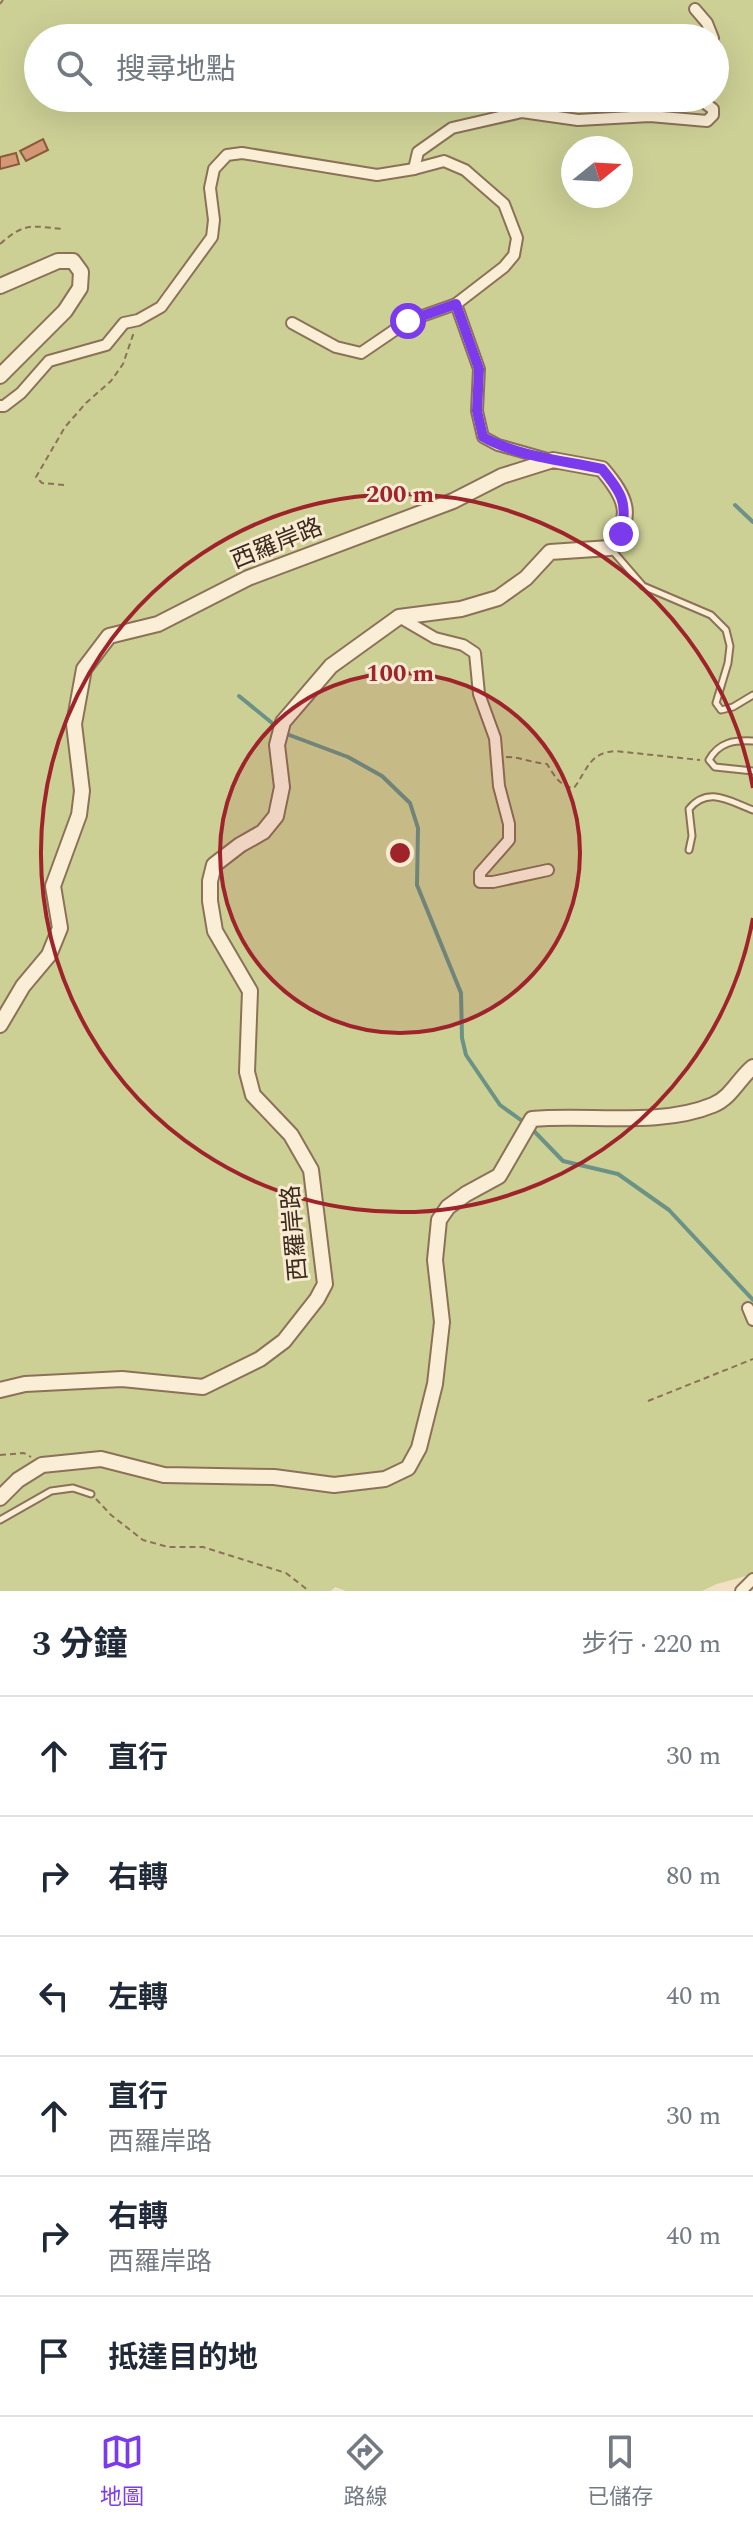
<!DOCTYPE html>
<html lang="zh-TW">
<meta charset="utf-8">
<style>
body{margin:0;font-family:Spectral,"Noto Sans TC",serif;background:#f6f6f7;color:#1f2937}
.compass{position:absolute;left:561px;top:136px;width:72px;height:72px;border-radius:50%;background:#fff;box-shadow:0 8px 32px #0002;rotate:72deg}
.stop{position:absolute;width:24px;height:24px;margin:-18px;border:6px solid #7c3aed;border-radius:50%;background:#fff}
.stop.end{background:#7c3aed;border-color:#fff;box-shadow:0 2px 8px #0008}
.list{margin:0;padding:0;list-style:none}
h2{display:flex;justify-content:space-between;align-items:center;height:104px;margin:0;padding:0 32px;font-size:34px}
h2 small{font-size:26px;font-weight:400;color:#747a83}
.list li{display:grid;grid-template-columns:52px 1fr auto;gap:24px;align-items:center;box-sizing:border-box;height:120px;padding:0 32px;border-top:2px solid #e0e1e3}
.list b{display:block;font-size:30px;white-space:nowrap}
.list p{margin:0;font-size:26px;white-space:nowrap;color:#747a83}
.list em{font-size:26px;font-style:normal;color:#747a83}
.icon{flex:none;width:44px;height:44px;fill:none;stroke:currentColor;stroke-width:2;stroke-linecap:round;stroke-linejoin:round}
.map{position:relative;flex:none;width:753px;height:1591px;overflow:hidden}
.search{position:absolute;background:#fff;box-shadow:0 8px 32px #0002;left:24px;right:24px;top:24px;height:88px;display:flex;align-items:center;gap:20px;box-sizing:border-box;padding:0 28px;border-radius:44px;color:#747a83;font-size:30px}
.sheet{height:824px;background:#fff}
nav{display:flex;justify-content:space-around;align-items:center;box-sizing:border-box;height:112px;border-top:2px solid #e0e1e3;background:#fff;font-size:22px;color:#747a83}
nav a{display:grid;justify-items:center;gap:4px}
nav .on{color:#7c3aed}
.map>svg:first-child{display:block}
.green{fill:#ccd095;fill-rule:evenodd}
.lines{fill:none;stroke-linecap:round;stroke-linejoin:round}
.stream{stroke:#6b9286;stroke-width:4}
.building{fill:#d29775;stroke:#8d583c;stroke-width:2}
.service-casing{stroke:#8c7158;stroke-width:9}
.minor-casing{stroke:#8c7158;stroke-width:14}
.tertiary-casing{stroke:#8c7158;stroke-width:18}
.path{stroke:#8c7158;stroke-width:2;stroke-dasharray:6 4;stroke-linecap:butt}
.service{stroke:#fbeed6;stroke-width:5}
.minor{stroke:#fbeed6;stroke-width:10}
.tertiary{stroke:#fbeed6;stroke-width:14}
.route{stroke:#7c3aed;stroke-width:10}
.ring{fill:none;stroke:#9f232b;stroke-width:4}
.labels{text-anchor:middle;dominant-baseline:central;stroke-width:6;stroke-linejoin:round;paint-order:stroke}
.street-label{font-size:24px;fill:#3b2a1d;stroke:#f8ebd2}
.centre{fill:#9f232b;stroke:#f8ebd2;stroke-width:4}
.ring-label{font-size:24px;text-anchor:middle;font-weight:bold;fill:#9f232b;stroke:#f8ebd2;stroke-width:6;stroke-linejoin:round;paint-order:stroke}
</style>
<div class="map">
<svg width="753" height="1591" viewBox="0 0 753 1591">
<rect width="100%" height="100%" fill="#f1e0c2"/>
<path class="green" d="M0 0H753V1574L717 1584 702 1591H346L335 1587 331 1591H0ZM38 38H715V98H38ZM573 148H621V196H573Z"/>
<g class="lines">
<g class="stream">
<polyline points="735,505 753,522"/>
<polyline points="239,696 277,727"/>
<polyline points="284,733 348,757 382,776 410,803 418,828 417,885 461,993 462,1038 466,1055 500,1105 525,1123"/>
<polyline points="532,1129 563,1161 618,1174 669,1210 753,1300"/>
</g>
</g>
<g class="building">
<polygon points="43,139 48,150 26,161 20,151"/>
<polygon points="16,153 19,164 0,169 0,157"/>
</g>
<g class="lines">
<defs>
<g id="service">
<polyline points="611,549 643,586 711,615 726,630 730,646 728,663 716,703 721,710 733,707 753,695"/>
<path d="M753 741C734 740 719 742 709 760L715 767 753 771"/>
<path d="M689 850 692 836 689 809C708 786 729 801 753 810"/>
<polyline points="0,1520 51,1491 73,1488 91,1494"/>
</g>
<g id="minor">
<polyline points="695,9 707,23 713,38"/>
<polyline points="715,46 715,49"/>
<polyline points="414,169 418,152 452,128 522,112 578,120 650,116 707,121 713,115 713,109 702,101 666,98"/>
<polyline points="292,323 336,347 361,353 408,321 456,304"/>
<polyline points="0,406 4,406 21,393 49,361 106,345 124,323 138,320 161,307 212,237 214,220 210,188 214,169 227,155 242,153 377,175 414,169 444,161 465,170 504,204 517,238 514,255 504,267 456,304 479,369 477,411 483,437 498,445 551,460"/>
<polyline points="399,617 435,638 463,645 475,653 479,694 495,738 499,786 509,824 509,840 480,873 480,882 493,882 548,870"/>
<polyline points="748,1308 753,1320"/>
<polyline points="741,1591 753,1579"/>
</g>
<g id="tertiary">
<polyline points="0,286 58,261 73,261 81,272 80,288 65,311 0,376"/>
<path d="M0 1025 23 986 49 955 60 928 53 886 79 815 82 791 74 724 84 669 109 636 158 624 248 578 453 501 502 476 553 460 602 469C626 497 635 516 610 548L550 552 526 578 498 598 461 609 399 617 331 666 283 722 277 745 282 787 276 816 263 832 240 845 214 865 210 881V901L215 931 250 991 247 1072 253 1095 291 1135 311 1170 325 1284 317 1299 284 1341 260 1359 203 1387 122 1379 25 1384 0 1390"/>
<path d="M0 1498 18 1480 42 1465 101 1459 164 1475 274 1477 334 1485 385 1479 408 1468 419 1448 435 1384 442 1322 435 1260 439 1220 448 1207 466 1194 499 1176 532 1119C589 1114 660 1127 713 1105 732 1097 739 1078 753 1067"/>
</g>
</defs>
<use href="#service" class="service-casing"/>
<use href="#minor" class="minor-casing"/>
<use href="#tertiary" class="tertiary-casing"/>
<g class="path">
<polyline points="0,4 3,0"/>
<path d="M0 244C25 222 31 226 63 229"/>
<polyline points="64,485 42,483 36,477 65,427 86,403 111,381 123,364 134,332"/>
<path d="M506 757C521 757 532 763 547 764 554 775 560 787 574 788 588 769 589 753 615 751L700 760"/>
<polyline points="648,1401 753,1359"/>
<polyline points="0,1455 24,1453 31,1457"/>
<polyline points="96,1499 111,1515 143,1540 168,1547 203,1547 286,1573 309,1591"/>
</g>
<use href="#service" class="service"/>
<use href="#minor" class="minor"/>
<use href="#tertiary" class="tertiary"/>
</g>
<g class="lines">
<path class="route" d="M408 321 456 304 479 369 477 411 483 437C519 457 562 460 602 469 622 493 628 503 621 534"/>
</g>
<circle cx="400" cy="853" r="180" fill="#9f232b" fill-opacity=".12"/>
<g class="ring">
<circle cx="400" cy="853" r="180"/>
<path d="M753 918A359 359 0 1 1 753 788"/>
</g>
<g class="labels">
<g class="street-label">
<text transform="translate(277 544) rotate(-22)">西羅岸路</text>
<text transform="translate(295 1233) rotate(-95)">西羅岸路</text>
</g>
</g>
<circle cx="400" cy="853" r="12" class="centre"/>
<g class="ring-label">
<text x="400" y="502">200 m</text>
<text x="400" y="681">100 m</text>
</g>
</svg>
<svg class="compass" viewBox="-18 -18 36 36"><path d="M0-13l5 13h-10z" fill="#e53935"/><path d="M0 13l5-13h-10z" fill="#747a83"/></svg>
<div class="stop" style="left:408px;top:321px"></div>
<div class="stop end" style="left:621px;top:534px"></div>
<div class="search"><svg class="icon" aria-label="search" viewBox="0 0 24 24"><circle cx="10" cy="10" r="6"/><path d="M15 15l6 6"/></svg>搜尋地點</div>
</div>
<section class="sheet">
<h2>3 分鐘<small>步行 · 220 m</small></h2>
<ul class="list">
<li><svg class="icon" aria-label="ahead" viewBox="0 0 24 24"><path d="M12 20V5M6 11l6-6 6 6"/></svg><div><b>直行</b></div><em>30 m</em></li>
<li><svg class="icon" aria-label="right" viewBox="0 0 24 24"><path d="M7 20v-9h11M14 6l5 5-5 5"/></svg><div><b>右轉</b></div><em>80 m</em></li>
<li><svg class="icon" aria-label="left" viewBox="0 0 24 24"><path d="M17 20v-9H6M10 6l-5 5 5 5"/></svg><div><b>左轉</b></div><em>40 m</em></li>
<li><svg class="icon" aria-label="ahead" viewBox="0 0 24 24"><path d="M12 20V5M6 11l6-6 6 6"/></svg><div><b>直行</b><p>西羅岸路</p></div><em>30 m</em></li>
<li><svg class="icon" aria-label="right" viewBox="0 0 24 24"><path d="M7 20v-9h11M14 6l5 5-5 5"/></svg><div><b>右轉</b><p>西羅岸路</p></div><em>40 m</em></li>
<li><svg class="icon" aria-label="arrive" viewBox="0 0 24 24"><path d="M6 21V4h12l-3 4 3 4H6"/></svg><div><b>抵達目的地</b></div></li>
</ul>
</section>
<nav>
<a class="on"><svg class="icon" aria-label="map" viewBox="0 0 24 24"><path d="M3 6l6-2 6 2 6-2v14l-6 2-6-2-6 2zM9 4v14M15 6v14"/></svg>地圖</a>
<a><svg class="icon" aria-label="directions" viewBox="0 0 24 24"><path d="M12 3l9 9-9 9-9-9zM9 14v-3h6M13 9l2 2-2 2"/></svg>路線</a>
<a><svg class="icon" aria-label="saved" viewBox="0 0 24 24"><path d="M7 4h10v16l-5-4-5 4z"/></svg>已儲存</a>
</nav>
